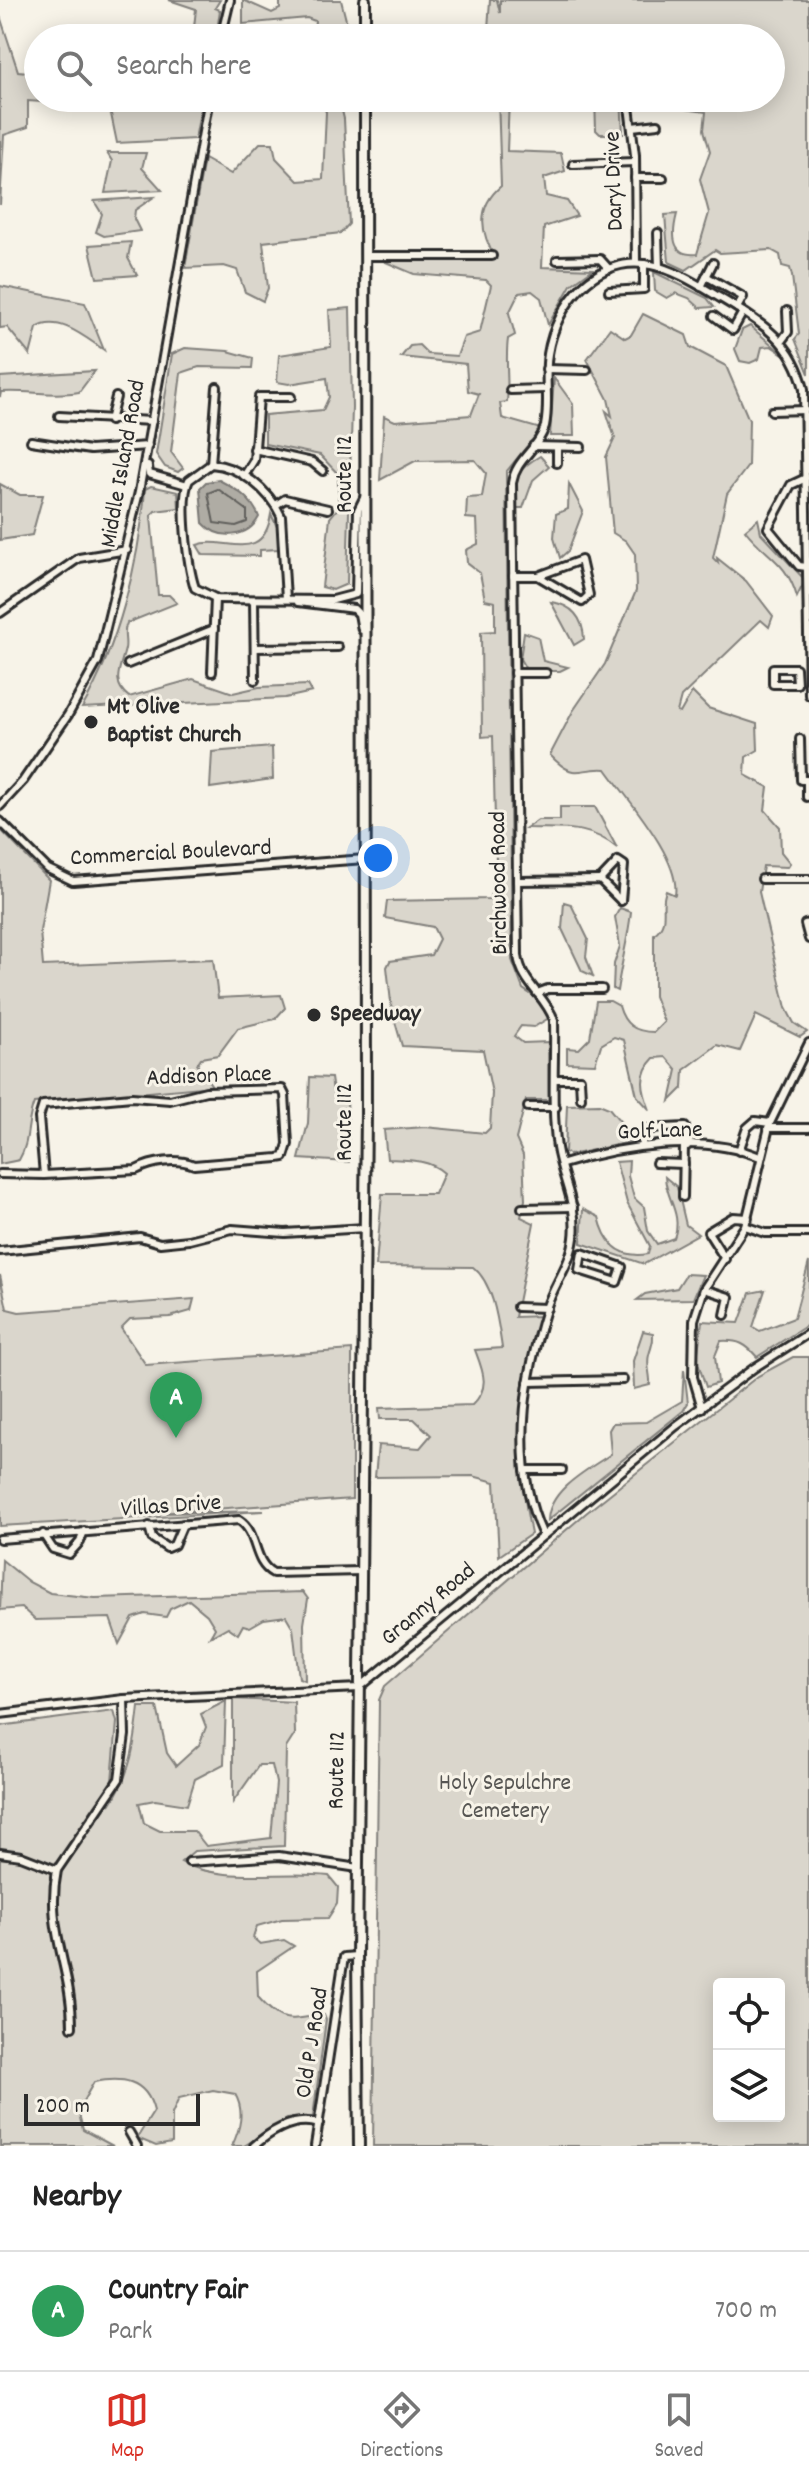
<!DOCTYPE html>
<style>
body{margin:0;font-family:Dekko,sans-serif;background:#f6f6f6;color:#222}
.controls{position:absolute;right:24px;bottom:24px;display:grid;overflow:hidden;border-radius:8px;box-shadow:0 4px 20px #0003}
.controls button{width:72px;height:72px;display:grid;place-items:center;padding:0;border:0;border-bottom:2px solid #e0e0e0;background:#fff;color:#222;font:40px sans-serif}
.scale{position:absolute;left:24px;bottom:20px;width:176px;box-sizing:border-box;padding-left:8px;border:4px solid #2b2b2b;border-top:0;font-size:22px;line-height:28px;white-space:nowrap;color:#2b2b2b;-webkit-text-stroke:6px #f7f3e8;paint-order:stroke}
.you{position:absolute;left:378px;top:858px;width:28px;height:28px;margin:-20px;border:6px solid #fff;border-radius:50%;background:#1a73e8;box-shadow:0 0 0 12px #1a73e833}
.badge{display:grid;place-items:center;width:52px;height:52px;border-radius:50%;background:#d93025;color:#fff;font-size:26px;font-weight:700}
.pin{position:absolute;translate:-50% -66px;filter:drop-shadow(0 2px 4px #0008)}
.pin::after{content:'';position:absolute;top:42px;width:28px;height:24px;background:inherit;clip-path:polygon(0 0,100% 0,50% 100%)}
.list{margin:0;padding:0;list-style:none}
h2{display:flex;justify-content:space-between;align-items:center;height:104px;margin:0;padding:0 32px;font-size:34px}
h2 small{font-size:26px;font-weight:400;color:#767676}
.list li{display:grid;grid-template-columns:52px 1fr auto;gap:24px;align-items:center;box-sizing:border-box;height:120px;padding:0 32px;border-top:2px solid #e0e0e0}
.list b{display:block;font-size:30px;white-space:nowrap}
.list p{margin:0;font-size:26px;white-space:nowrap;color:#767676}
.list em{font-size:26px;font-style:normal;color:#767676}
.icon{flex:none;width:44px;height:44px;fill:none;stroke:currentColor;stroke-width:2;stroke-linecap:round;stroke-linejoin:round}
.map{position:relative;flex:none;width:809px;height:2146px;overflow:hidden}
.search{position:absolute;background:#fff;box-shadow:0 4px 20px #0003;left:24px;right:24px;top:24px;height:88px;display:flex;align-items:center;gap:20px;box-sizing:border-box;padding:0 28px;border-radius:44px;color:#767676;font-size:30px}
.sheet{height:224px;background:#fff}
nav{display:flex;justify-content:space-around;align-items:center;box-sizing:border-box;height:112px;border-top:2px solid #e0e0e0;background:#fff;font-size:22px;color:#767676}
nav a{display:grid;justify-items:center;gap:4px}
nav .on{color:#d93025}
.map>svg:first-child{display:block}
.green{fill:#dad6cc;stroke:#82807c;stroke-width:2;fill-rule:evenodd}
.water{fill:#afaca4;stroke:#7a7874;stroke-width:2}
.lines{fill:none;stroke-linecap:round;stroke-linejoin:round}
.shore{stroke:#605f5b;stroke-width:2}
.minor-casing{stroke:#2b2b2b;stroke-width:12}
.major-casing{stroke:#2b2b2b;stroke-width:14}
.minor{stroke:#f7f3e8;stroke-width:6}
.major{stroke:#f7f3e8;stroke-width:8}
.poi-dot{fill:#2b2b2b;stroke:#f7f3e8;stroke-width:3}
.labels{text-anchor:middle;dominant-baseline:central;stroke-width:6;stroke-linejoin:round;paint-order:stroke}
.street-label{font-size:24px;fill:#2b2b2b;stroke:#f7f3e8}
.poi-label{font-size:24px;font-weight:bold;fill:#2b2b2b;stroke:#f7f3e8;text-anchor:start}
.park-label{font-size:24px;fill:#575653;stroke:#f7f3e8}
</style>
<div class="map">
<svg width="809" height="2146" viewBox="0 0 809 2146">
<rect width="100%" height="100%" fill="#f7f3e8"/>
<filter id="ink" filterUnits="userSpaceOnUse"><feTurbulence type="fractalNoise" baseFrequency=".0125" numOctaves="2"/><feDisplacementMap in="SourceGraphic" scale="16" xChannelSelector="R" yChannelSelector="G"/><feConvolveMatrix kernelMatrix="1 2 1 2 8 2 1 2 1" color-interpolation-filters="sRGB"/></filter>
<g filter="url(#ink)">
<g class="green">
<polygon points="169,0 220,0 215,8 220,10 216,38 171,38 194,27 196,9"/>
<polygon points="243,0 272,13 280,9 280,0 341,0 348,28 345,38 313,38 315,21 307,18 243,24"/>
<path d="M490 0H497L500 13V0H809V374L795 339 799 334 792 276 790 268 782 266 780 255 771 250 720 253 715 250 686 270 669 262 665 215 677 214C672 233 670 257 697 254L709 213 700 179 710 151 704 130 706 112 670 107 671 102 679 98 681 103 708 106 711 98H771V38H714L737 34 434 38 465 37 481 34 488 29Z"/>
<polygon points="0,16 18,71 38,73 38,98 110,98 114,101 135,98 135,108 201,107 195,139 117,143 111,114 100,106 28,101 28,127 4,135 0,205"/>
<polygon points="320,98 339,98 344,119 349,224 341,233 263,242 268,288 263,301 245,292 237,270 224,266 185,268 204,159 231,174 260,143 273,143 276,158 298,181 323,179 326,112"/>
<path d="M498 98H509L507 151 561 153 565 171 544 178 546 196 567 201 577 216 544 227 542 267 593 269 571 285 548 325 541 298 532 291 519 293 509 313 515 335 508 339C505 360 509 381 507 402L500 403 502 418 541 429 506 472 512 960 523 989 539 1000 549 1018 534 1027 521 1026 514 1036 523 1043 548 1042 549 1100H526L516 1139 523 1155 525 1200 521 1217 534 1223 515 1317 542 1316C517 1383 516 1464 531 1534L499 1556 495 1482 473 1476 375 1477 378 1445 420 1448 431 1435 414 1419H380L379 1408 472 1405C491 1388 483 1371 475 1350L502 1348C498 1322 494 1284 473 1267L376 1266 382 1194H435L444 1173C429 1159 407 1160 387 1159L384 1130 425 1127 485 1133 490 1128 492 1093 483 1050 402 1046 392 1011 387 967 390 961 431 955 439 939 433 927 385 918 387 901 490 899 496 863 493 736 482 737 481 632 495 631V602L485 600 480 573 467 563 466 550 478 544 477 519 466 518 467 498 482 497 486 473 475 460 415 461 380 480 384 416 395 421 471 415 479 394 468 391 466 364 401 357 410 346 419 345 428 354 457 356 464 337 480 332 491 285 486 280 414 274 381 260 496 259C480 233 476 207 501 186Z"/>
<polygon points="595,98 621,98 623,134 600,134 596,130"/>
<polygon points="107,153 146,153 142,168 162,190 105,193 112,161"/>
<polygon points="154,197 135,210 134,219 140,231 104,236 96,232 102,214 94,201"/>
<polygon points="131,242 128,258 137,275 97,278 89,245"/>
<polygon points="654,272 707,298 714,307 700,308 689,298 676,293 667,298 655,291"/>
<path d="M0 286 85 303 104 350C86 338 58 314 37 328L30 355 7 327 0 328Z"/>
<polygon points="350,308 352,407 347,584 333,590 322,587 330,518 338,508 338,474 320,455 265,444 265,415 323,410 329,397 327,378 289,384 277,382 279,355 331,347 329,310"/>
<path d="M643 314 686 335 690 347 726 366 749 420 748 466 727 494 713 558 718 563 717 558 746 581 773 616 769 627 761 620 681 697 677 712 680 713 692 692 708 708 757 724 758 750 746 757 745 775 768 787 765 810 780 827 781 852 790 863 787 867 763 866 759 892 786 1008 794 1023 807 1032 800 1037 756 1015 740 1051 717 1045 684 1070 683 1088 670 1101 677 1070 666 1057 654 1058C638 1074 642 1090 650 1110L637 1096 624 1040 614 1037 601 1045 595 1064 567 1063V1048L579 1049 590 1038 596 1001H610L619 1006C624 1024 634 1032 654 1032L664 1022 654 996V934C671 922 659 906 666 891L675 895C681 859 627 799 606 769 577 767 576 782 550 755L573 711 605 664 636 591 635 554 626 541 613 533 606 457 615 438 606 411 612 416 608 399 587 359 610 328 625 338 631 335Z"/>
<polygon points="750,326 783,354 771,346 762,347 759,359 750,363 740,361 735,349 742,330"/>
<polygon points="185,348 228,351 253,358 252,368 199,367 181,373 171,452 183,468 178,472 165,467 156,454 172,354"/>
<path d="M95 371 79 392C51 397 30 390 1 392L0 397V377Z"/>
<polygon points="554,378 573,404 574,436 550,436"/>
<path d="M540 456 549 466 533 480 523 508H516C516 480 513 471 540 456Z"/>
<polygon points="0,484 20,495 43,495 32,535 0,540"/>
<polygon points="569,484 583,511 568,551 560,558 554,538 556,514 568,509"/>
<path d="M151 486 178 492 179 508 155 511 151 516 158 595H169L177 603 127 623C122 633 127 639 125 649 121 667 110 683 129 697L193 679 233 693 259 687 308 685 312 692 285 698 82 708C118 647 140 559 145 489Z"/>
<path d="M271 514 278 529 279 549 260 550V556L203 555 197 545C224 535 263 566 271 514Z"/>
<path d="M758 519 761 533 805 580 797 597C787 561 766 557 745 530Z"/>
<path d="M551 602C572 605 583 617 584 639L574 645Z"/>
<polygon points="524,632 538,637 543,661 568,667 560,671 527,671 520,659"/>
<polygon points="272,747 273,779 210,788 212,752"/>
<path d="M560 807H595L617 848C588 824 562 829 526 828L538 820H560Z"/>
<path d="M0 829 49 880 40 931 43 966 213 959 218 998 281 995 285 1008 275 1019 238 1028 218 1055 201 1058 197 1064 212 1086 34 1103C26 1122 30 1142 19 1160L0 1164Z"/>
<polygon points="564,902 571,904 588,939 586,957 593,976 582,971 562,929"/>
<path d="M620 908 631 912C628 940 621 964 617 991L613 989 614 964 620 946 615 917Z"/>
<polygon points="310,1077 331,1078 333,1092 347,1096 349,1162 299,1159 308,1123"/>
<polygon points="599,1104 609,1108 630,1133 630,1142 570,1155 565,1152 567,1105"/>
<path d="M629 1161 628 1176 634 1198 644 1207 648 1231 657 1244 674 1238C683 1214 666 1199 665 1177L677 1187 686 1225 698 1234 644 1264 581 1243 583 1209 599 1217C605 1243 619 1259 648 1254L650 1246 627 1203 616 1162Z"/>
<path d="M809 1262V1324L757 1357C746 1344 739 1340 721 1341L715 1356 718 1383 706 1387 697 1360 702 1321 739 1323 750 1293 765 1290 753 1327 760 1331 794 1318Z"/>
<polygon points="686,1274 703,1275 693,1299 637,1300 645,1294 677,1288"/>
<polygon points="0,1275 7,1309 19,1312 194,1299 191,1311 170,1317 130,1319 121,1328 146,1365 352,1350 352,1499 159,1513 264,1511 0,1526"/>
<path d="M643 1331 653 1333C654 1344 651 1346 649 1355 646 1365 651 1375 650 1385L634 1389 633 1361Z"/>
<path d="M793 1357H809V2146H373L379 1700 385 1686 586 1513 758 1376ZM779 1984V2116H719V1984Z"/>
<path d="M684 1369 688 1403 683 1411 548 1520C549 1489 589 1469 611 1454L609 1430 613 1423 646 1422 682 1401Z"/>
<polygon points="2,1560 29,1582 50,1593 95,1598 303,1592 308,1599 304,1624 305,1680 299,1678 293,1628 286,1616 264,1619 250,1627 243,1625 238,1634 228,1627 210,1637 215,1628 207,1615 189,1600 170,1609 166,1617 145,1614 133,1618 119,1644 110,1618 35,1620 22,1608 0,1610"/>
<path d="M233 1699 294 1702 295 1734 286 1748 284 1846 194 1851 181 1862C223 1884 282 1870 329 1876L338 1887 337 1904 328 1918 282 1919 257 1926 253 1938 260 1944 284 1940 294 1946 257 1971 258 1997C284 2026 287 2019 324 2015L326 2020 313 2117 287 2119 244 2146H232C240 2129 245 2111 235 2094L213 2090 179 2098 172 2114V2143L156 2146 137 2138 154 2111C146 2078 121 2077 94 2082L78 2110 83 2130 113 2146H0V1726L114 1711 117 1722 110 1805C131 1773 135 1744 139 1707H157L167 1753 176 1766 199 1745 206 1727 201 1714 226 1701 224 1764 195 1779 187 1805 155 1800 139 1803 144 1823 160 1831H194L206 1846 271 1838 276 1783 272 1765H259L233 1802Z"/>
</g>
<path class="water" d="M219 480C236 489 252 498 259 517 248 538 219 541 203 523L200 488 206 482Z"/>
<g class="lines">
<polygon class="shore" points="218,489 247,510 247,522 236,526 214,523 208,493"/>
<defs>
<g id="minor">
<polyline points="221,38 230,0"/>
<polyline points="628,98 635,155 636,263"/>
<polyline points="632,127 658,124"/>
<polyline points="573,164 635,162"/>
<polyline points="635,178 663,178"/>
<polyline points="658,233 659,267"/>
<polyline points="365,256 492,256"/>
<polyline points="557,260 600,259 609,269"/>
<polyline points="706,276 743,297 737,308"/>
<polyline points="701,287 713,263"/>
<polyline points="609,291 644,289 644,264"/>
<polyline points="714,316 733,330 743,312"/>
<polyline points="782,340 788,332 787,311"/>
<polyline points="546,369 587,370"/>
<polyline points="510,390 546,389"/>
<polyline points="772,411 805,410"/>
<polyline points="59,416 152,421"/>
<polyline points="110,421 116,397"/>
<polyline points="31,441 90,450 148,446"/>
<polyline points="533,446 581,447"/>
<polyline points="557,447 557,463"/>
<polyline points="254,449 312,462 323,471"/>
<polyline points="211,464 217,387"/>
<polyline points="148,466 149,474 187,485"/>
<polyline points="244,476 254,460 259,397 291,397"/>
<polyline points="806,478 791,485 768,528 799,566 807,567"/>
<polyline points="276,505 285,499 328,509"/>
<polygon points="581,560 589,595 582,602 538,576"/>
<polyline points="513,576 538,576"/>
<path d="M286 599 281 516C269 490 240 466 211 464L189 480C179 499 188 567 195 588L217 599 333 600 356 594 358 510 364 498"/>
<polyline points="254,600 255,680"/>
<polyline points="298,602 354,609 359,614 362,630"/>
<polyline points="0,613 79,558 127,550"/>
<polyline points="255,648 338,647"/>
<polyline points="128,664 214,629"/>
<polygon points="773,668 796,668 797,684 773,684"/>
<polyline points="212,672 215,598"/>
<polyline points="514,673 546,673"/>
<polyline points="800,739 801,780 807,780 807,797"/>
<polyline points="0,806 23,781 68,715 98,661 139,492 209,98"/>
<polyline points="0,821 48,869 73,881 365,859"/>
<polyline points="762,879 809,879"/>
<polyline points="600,880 618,861 624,865 621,901"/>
<polyline points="517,881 600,880 621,901"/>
<polyline points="809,923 805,924 809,939"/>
<polyline points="537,993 548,989 602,989"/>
<polyline points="556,1079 580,1079 581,1098"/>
<polyline points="528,1107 556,1107"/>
<polyline points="768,1128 809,1128"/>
<polyline points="641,1146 647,1129 685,1127 687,1146"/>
<polyline points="739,1151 747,1128 755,1121 770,1123"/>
<polyline points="656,1163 684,1164"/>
<path d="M563 1164C620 1146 703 1133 760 1157"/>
<path d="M0 1174 44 1175 136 1170C153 1161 177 1158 194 1165L278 1158 284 1157 288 1144 285 1095 282 1089 206 1091 170 1100 132 1097 43 1105 39 1118 44 1175"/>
<polyline points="683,1197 684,1146"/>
<polyline points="522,1208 573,1207"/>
<polyline points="745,1226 765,1233 809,1233"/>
<polyline points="0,1251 140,1237 160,1243 189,1240 232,1229 285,1233 365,1228"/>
<polygon points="582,1253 622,1267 617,1282 579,1270"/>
<polyline points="725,1259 708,1232 733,1217 748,1218"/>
<polyline points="704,1289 729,1297 725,1315"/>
<polyline points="517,1307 547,1308"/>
<polyline points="528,1382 623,1380"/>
<polyline points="702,1408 693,1377 694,1320 704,1289 745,1226 770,1123 809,1043"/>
<polyline points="525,1470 562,1470"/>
<polyline points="149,1526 152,1538 167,1548 174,1545 183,1524"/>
<path d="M542 1533C510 1463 524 1378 547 1306 555 1283 571 1263 574 1238 578 1206 562 1179 557 1148 551 1107 555 1062 554 1020 545 995 522 984 518 956L512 483C516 458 539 449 545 426 550 403 544 377 548 354 556 304 596 254 651 265 676 270 700 286 722 299 762 323 793 341 804 389L809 695"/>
<polyline points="43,1534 53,1549 69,1554 80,1542 84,1531"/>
<path d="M0 1539 239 1520C259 1533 252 1562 273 1573L361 1571"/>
<polyline points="0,1714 124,1699 359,1688 676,1426 754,1368 809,1333"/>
<polyline points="0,1853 21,1856 57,1870"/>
<polyline points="189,1862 279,1856 358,1868"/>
<path d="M72 2027C72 1967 45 1930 57 1870L119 1779 125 1735 124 1699"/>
<polyline points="129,2132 137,2146"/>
<path d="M254 2146C272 2130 295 2116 319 2124"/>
<polyline points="315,2146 344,1957 357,1956"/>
</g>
<g id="major">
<polyline points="365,38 365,0"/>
<polyline points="359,2146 357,1956 366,1115 365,98"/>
</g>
</defs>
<use href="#minor" class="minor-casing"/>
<use href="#major" class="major-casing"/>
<use href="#minor" class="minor"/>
<use href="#major" class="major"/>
</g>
</g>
<g class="poi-dot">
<circle cx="91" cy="722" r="8"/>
<circle cx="314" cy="1015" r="8"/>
</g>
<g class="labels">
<g class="street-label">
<text transform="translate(615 181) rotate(-92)">Daryl Drive</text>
<text transform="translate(124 464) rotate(-80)">Middle Island Road</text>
<text transform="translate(346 474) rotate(-90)">Route 112</text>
<text transform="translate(171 854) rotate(-3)">Commercial Boulevard</text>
<text transform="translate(500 883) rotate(-91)">Birchwood Road</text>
<text transform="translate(209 1077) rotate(-2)">Addison Place</text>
<text transform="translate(346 1122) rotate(-90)">Route 112</text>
<text transform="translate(660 1132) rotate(-2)">Golf Lane</text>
<text transform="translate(171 1507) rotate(-4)">Villas Drive</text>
<text transform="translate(429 1605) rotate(-40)">Granny Road</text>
<text transform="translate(338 1770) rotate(-89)">Route 112</text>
<text transform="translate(313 2043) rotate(-81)">Old P J Road</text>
</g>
<g class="poi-label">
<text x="107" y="708">Mt Olive<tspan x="107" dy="28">Baptist Church</tspan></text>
<text x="330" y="1015">Speedway</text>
</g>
<g class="park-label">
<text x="505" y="1784">Holy Sepulchre<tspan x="505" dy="28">Cemetery</tspan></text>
</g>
</g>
</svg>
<div class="controls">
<button><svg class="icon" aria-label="locate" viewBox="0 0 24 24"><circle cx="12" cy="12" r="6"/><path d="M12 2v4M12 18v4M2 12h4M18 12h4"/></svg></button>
<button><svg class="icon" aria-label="layers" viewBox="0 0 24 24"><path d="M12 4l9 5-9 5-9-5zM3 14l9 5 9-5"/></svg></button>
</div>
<div class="scale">200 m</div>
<div class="you"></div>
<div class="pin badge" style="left:176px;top:1438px;background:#2e9e5b">A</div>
<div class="search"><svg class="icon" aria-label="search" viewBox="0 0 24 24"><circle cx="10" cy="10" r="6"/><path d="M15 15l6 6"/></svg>Search here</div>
</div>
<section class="sheet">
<h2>Nearby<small></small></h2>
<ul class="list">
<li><span class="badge" style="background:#2e9e5b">A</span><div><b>Country Fair</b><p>Park</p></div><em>700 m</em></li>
</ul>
</section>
<nav>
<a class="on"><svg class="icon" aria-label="map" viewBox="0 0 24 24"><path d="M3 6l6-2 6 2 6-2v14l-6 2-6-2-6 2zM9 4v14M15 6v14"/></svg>Map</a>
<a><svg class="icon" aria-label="directions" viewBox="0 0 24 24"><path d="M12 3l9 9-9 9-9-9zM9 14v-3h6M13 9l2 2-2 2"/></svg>Directions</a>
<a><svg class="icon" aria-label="saved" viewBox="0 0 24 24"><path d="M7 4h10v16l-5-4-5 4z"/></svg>Saved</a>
</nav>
